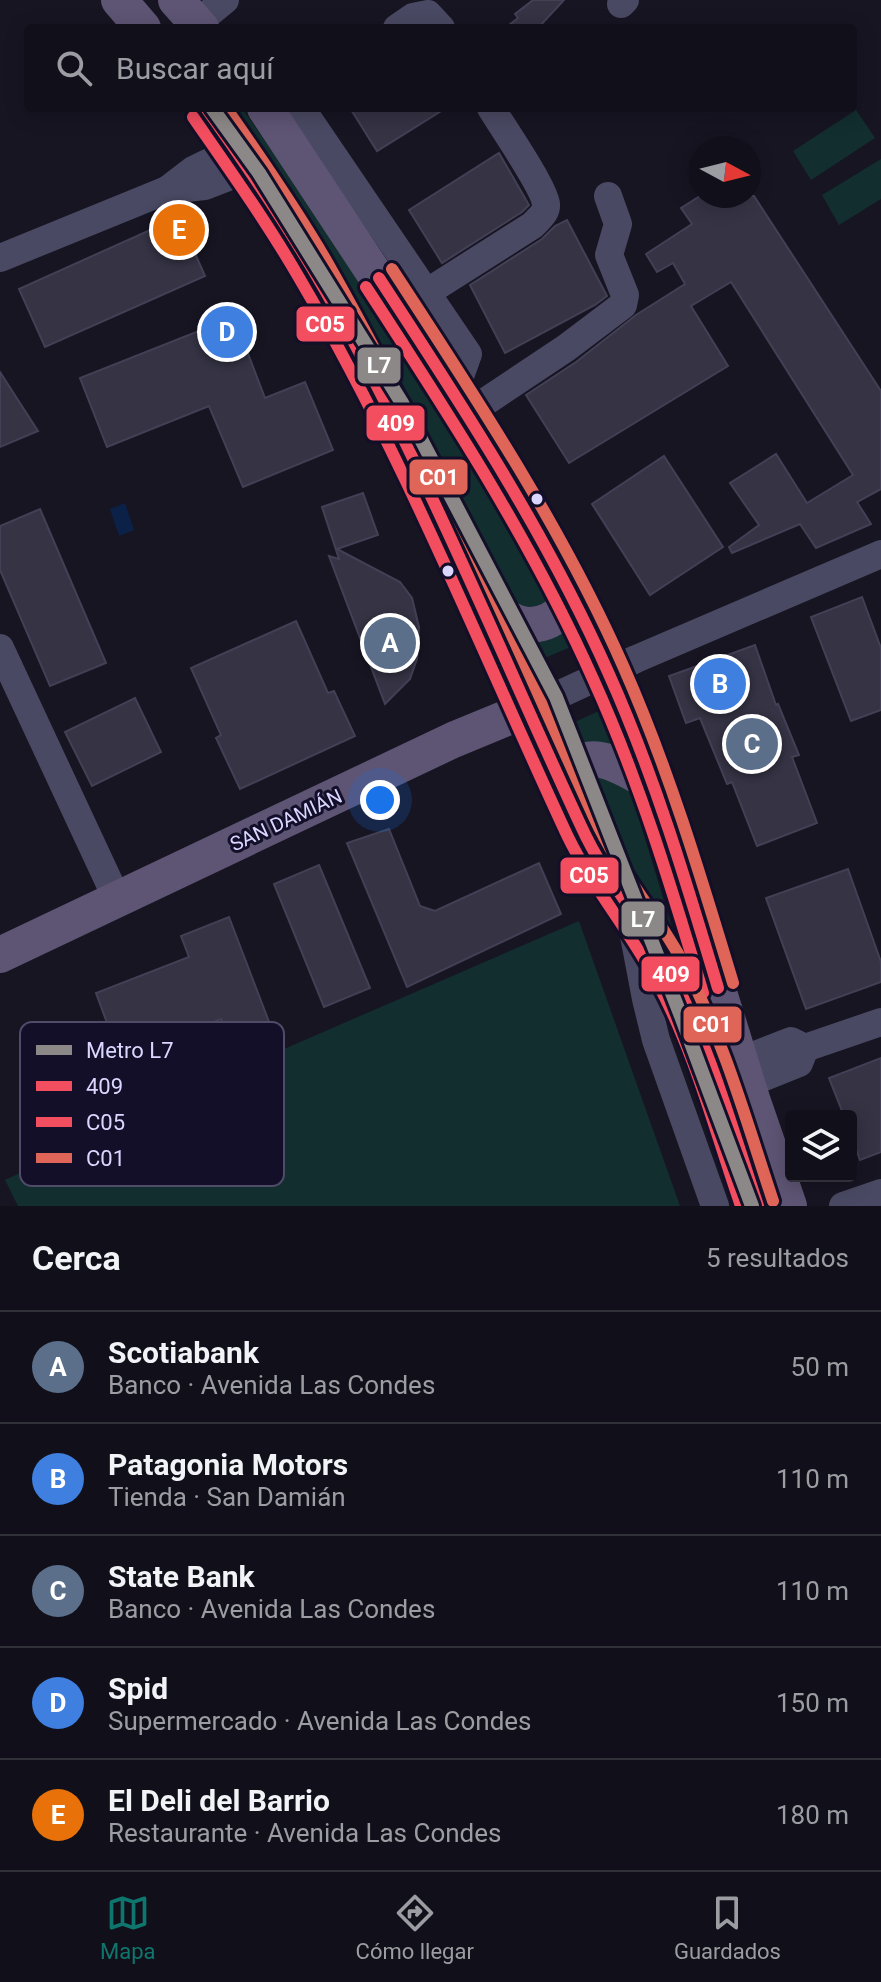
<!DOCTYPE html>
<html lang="es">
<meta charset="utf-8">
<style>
body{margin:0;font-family:Roboto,sans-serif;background:#1e1e27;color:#f1f3f6}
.controls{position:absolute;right:24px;bottom:24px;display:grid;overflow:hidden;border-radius:8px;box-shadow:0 4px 20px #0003}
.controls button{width:72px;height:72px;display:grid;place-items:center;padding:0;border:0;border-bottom:2px solid #303039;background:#11101a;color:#f1f3f6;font:40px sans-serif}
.compass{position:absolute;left:689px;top:136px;width:72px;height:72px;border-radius:50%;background:#11101a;box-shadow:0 4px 20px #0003;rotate:97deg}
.you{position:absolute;left:380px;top:800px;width:28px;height:28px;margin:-20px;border:6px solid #fff;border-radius:50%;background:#1a73e8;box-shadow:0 0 0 12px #1a73e833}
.badge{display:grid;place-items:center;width:52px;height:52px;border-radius:50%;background:#0f766e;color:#fff;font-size:26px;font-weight:700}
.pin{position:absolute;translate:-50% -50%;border:4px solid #fff;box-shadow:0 2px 8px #0006}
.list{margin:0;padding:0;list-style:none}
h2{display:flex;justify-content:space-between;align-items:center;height:104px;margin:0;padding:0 32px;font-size:34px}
h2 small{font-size:26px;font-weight:400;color:#9c9da2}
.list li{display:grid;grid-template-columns:52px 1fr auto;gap:24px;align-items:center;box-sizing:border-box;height:112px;padding:0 32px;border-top:2px solid #303039}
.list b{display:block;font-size:30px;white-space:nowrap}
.list p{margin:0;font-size:26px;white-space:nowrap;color:#9c9da2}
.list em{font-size:26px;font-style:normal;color:#9c9da2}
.icon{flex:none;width:44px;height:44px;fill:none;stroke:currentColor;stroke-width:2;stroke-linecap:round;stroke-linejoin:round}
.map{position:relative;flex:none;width:881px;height:1206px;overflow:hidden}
.search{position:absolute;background:#11101a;box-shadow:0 4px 20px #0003;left:24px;right:24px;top:24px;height:88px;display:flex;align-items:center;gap:20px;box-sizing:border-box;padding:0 28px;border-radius:8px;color:#9c9da2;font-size:30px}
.sheet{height:664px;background:#11101a}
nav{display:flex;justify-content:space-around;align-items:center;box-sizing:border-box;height:112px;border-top:2px solid #303039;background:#11101a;font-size:22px;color:#9c9da2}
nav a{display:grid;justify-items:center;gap:4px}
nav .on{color:#0f766e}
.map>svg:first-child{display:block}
.green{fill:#122e2f}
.water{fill:#0b2148}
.building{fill:#353344;stroke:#434056;stroke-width:2}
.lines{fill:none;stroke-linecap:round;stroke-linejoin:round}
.minor{stroke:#4a4963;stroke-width:28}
.major{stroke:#5e5474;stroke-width:36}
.bus-1-casing{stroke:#130f28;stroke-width:18}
.bus-2-casing{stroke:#130f28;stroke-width:18}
.bus-3-casing{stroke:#130f28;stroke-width:18}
.bus-1{stroke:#f34d60;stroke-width:12}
.bus-2{stroke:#f34d60;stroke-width:12}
.bus-3{stroke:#df6559;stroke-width:12}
.metro-1-casing{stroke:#130f28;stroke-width:20}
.metro-1{stroke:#8d8888;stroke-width:14}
.bus-dot{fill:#dbd6ff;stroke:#130f28;stroke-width:3}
.labels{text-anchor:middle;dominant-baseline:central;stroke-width:6;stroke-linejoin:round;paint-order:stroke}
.street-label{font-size:20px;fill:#dbd6ff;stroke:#130f28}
.key{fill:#130f28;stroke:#4f4b68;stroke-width:2}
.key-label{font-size:22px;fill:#dbd6ff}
.line-badge{stroke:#130f28;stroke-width:3}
.badge-label{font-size:22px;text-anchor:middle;font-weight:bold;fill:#fff}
</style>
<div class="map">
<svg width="881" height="1206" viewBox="0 0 881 1206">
<rect width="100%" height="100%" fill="#171522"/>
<g class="green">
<polygon points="227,108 242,108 337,243 407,352 514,524 552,599 530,610 510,602 500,586 476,527 440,455 396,383 371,333 316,240 254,144"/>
<polygon points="856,110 875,138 811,180 793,151"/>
<polygon points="881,159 881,199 839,225 822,195"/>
<polygon points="569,625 578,644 528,665 518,642 521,639"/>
<polygon points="599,711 612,744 591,744 566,757 555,731"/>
<polygon points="587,773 629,785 683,964 603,833 583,788"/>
<polygon points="579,921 680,1206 18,1206 5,1180 284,1049"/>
</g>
<polygon class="water" points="125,503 134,530 119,536 110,509"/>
<g class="building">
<polygon points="533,0 564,0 538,28 505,28 518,18 515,14"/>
<polygon points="350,108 446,108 377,151"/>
<polygon points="499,153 529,205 522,212 442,263 409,210"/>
<polygon points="700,196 754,196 881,391 881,489 857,502 871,524 816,548 800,524 732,553 729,547 759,525 730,483 776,454 807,503 853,475 731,282 691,306 728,366 569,463 526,395 576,362 636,315 685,284 673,263 657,272 646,254 692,224 681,208"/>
<polygon points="179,217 205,276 45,347 19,289"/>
<polygon points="567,220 607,296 595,305 505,353 470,285 542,239 555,226"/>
<polygon points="234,317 265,398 305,382 333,450 243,487 209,406 107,447 80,378"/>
<polygon points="0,372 38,431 0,447"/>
<polygon points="664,456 723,547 650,595 592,504"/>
<polygon points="363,493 378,535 337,549 400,582 412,598 419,627 417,659 410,679 385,704 329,556 339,559 322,507"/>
<polygon points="40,509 106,663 50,686 0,570 0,526"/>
<polygon points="862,597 881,648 881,710 851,721 811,617"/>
<polygon points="296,621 328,693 334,691 355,736 240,789 216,738 221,735 191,668"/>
<polygon points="755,645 776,705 778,704 799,755 792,757 817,823 757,846 732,782 727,784 700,718 686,723 669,676"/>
<polygon points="135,698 161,752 92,786 65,732"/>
<polygon points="389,829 420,906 435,911 539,863 561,914 407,987 347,843"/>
<polygon points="319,865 370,988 324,1007 274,884"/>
<polygon points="848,869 881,962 881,982 806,1009 766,898"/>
<polygon points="229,917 271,1027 229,1043 221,1019 120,1058 96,993 189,957 181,936"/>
<polygon points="881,1058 881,1152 860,1160 851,1135 851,1116 844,1116 829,1078"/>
</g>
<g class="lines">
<g class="minor">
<polyline points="621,4 625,0"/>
<polyline points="197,23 225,0"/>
<polyline points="397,28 413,17 428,14 441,28"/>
<polyline points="301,108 468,354 454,393"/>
<polyline points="167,190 205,186 249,169"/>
<polyline points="0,258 167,190 193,170 236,149"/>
<path d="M426 293 533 225C539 218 547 213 546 204 544 187 502 126 491 108"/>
<polyline points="467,414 566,348 623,305 625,295 609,255 618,224 608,196"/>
<polyline points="0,648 117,899"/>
<polyline points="528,709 636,659 881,554"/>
<polyline points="630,915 646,999 656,1040 715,1206"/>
<polyline points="740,1061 791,1041 805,1048"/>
<polyline points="747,1084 799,1063 805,1048 881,1022"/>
<polyline points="843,1206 881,1193"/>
</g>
<g class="major">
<polyline points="119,0 143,28"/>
<polyline points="176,0 201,28"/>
<path d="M206 108C361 314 455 555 563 787 575 812 586 841 601 864 625 901 650 936 671 974 710 1046 731 1129 758 1206"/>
<polyline points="265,108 467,414 542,542 595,644 655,786 753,1102 789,1206"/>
<path d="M480 596C491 605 502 616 515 622 537 631 566 618 569 594"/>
<path d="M564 789C576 734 627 769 655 786"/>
<polyline points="0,955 453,740 528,709"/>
</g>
<defs>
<g id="bus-1">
<path d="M206 108C243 160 279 213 312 268 417 446 494 639 581 826 605 879 644 923 671 974 710 1047 732 1128 758 1206"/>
<path d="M379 278C462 405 546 533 608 672 654 774 686 881 718 988"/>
</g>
<g id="bus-2">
<path d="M193 117C229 169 266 221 298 276 403 454 480 648 567 835 592 887 630 931 657 982 695 1052 715 1131 741 1206"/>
<path d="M366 287C448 413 531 540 593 679 639 780 671 886 703 993"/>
</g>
<g id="bus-3">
<path d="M226 108C261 158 296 209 327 262 429 441 509 631 594 817 619 872 660 917 687 970 725 1044 747 1123 773 1201"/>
<path d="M392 269C476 398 562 527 624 668 669 770 701 877 733 983"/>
</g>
</defs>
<use href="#bus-1" class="bus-1-casing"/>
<use href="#bus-2" class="bus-2-casing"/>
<use href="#bus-3" class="bus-3-casing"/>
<use href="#bus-1" class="bus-1"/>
<use href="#bus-2" class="bus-2"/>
<use href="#bus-3" class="bus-3"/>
<defs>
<polyline id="metro-1" points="212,108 259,173 402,403 556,697 681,1016 752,1206"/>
</defs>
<use href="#metro-1" class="metro-1-casing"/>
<use href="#metro-1" class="metro-1"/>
</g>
<g class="bus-dot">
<circle cx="537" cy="499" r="7"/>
<circle cx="448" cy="571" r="7"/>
</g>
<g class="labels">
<g class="street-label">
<text transform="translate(286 820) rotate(-25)">SAN DAMIÁN</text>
</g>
</g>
<rect x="20" y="1022" width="264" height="164" rx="12" class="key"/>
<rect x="36" y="1045" width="36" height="10" fill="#8d8888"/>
<rect x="36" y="1081" width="36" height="10" fill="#f34d60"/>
<rect x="36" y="1117" width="36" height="10" fill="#f34d60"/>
<rect x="36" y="1153" width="36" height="10" fill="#df6559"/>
<g class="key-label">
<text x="86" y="1058">Metro L7</text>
<text x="86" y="1094">409</text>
<text x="86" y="1130">C05</text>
<text x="86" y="1166">C01</text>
</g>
<g class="line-badge">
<rect x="295" y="305" width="61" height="38" rx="8" fill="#f34d60"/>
<rect x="356" y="346" width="46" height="39" rx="8" fill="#8d8888"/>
<rect x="365" y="404" width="61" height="38" rx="8" fill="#f34d60"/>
<rect x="408" y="458" width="61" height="38" rx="8" fill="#df6559"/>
<rect x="559" y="856" width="61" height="39" rx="8" fill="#f34d60"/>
<rect x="620" y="900" width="46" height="38" rx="8" fill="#8d8888"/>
<rect x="640" y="955" width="61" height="38" rx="8" fill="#f34d60"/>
<rect x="682" y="1005" width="61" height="39" rx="8" fill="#df6559"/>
</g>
<g class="badge-label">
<text x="325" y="332">C05</text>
<text x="379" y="373">L7</text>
<text x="396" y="431">409</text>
<text x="439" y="485">C01</text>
<text x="589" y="883">C05</text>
<text x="643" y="927">L7</text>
<text x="671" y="982">409</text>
<text x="712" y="1032">C01</text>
</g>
</svg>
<div class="controls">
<button><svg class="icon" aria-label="layers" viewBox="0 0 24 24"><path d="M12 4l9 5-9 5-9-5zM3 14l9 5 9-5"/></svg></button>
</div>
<svg class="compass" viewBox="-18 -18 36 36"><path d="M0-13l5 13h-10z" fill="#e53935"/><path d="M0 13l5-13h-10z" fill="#9c9da2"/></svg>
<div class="you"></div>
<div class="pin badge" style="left:390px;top:643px;background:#5c6f8a">A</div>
<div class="pin badge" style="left:720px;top:684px;background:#3f7fe0">B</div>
<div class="pin badge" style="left:752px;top:744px;background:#5c6f8a">C</div>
<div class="pin badge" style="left:227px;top:332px;background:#3f7fe0">D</div>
<div class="pin badge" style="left:179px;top:230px;background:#e8710a">E</div>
<div class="search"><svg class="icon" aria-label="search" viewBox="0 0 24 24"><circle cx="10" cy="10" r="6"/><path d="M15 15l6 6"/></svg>Buscar aquí</div>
</div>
<section class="sheet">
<h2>Cerca<small>5 resultados</small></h2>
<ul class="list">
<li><span class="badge" style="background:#5c6f8a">A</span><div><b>Scotiabank</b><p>Banco · Avenida Las Condes</p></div><em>50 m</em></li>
<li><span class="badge" style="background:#3f7fe0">B</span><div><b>Patagonia Motors</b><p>Tienda · San Damián</p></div><em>110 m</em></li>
<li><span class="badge" style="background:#5c6f8a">C</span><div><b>State Bank</b><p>Banco · Avenida Las Condes</p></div><em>110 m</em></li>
<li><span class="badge" style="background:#3f7fe0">D</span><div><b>Spid</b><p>Supermercado · Avenida Las Condes</p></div><em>150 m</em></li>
<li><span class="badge" style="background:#e8710a">E</span><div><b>El Deli del Barrio</b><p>Restaurante · Avenida Las Condes</p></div><em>180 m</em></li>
</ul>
</section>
<nav>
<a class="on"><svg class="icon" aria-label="map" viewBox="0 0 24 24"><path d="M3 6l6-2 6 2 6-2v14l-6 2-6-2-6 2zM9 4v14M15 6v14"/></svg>Mapa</a>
<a><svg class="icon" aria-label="directions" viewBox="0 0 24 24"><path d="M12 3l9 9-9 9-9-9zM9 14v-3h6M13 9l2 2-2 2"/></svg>Cómo llegar</a>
<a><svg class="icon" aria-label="saved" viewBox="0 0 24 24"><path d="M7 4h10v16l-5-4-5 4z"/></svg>Guardados</a>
</nav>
